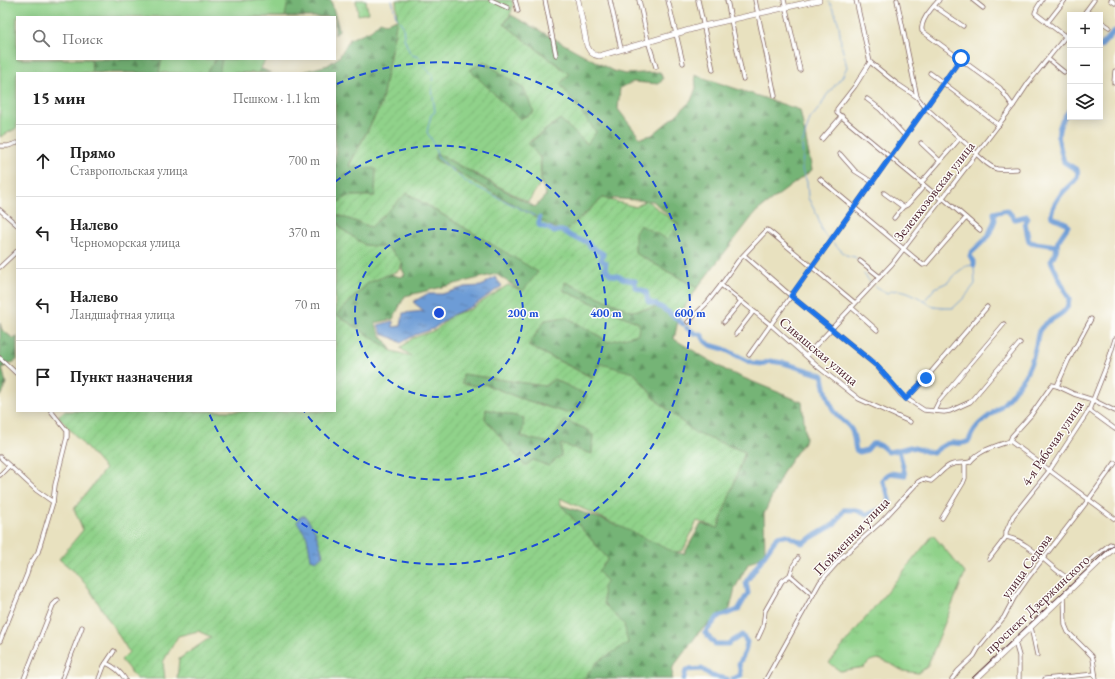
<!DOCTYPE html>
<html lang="ru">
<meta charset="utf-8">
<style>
body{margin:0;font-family:"EB Garamond",serif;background:#f6f6f6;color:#222}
.controls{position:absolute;right:12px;top:12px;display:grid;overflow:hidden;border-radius:0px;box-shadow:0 2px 10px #0003}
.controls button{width:36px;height:36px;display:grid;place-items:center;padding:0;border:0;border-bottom:1px solid #e0e0e0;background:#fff;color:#222;font:20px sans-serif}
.stop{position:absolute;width:12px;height:12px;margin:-9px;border:3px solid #1a73e8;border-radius:50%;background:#fff}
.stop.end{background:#1a73e8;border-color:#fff;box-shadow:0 1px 4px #0008}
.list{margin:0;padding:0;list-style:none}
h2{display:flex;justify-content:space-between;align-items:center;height:52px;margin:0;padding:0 16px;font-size:17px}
h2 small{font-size:13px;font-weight:400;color:#767676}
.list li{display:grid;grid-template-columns:26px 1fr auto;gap:12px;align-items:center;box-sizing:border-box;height:72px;padding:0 16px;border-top:1px solid #e0e0e0}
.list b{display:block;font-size:15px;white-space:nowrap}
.list p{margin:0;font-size:13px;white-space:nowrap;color:#767676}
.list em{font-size:13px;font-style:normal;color:#767676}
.icon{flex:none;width:22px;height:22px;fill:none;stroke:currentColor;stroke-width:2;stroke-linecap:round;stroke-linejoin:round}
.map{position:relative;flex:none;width:1115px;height:679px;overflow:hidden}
.search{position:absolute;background:#fff;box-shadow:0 2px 10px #0003;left:16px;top:16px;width:320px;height:44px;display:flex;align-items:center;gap:10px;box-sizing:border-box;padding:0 14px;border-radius:0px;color:#767676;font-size:15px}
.panel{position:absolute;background:#fff;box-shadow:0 2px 10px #0003;left:16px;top:72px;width:320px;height:340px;border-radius:0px}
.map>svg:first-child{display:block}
.grass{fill:url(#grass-tufts);stroke:#6d785a}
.forest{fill:url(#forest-firs);stroke:#5f6a50}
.park{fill:#90d28a;stroke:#6d785a}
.garden{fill:url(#garden-furrows);stroke:#6d785a;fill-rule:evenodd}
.water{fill:url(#water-ripples);stroke:#5c5e80}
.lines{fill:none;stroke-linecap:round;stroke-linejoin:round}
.stream{stroke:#6d9cd6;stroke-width:1}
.river{stroke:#6d9cd6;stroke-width:5}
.street-casing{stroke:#81635f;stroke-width:5}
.secondary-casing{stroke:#81635f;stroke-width:6}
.street{stroke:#fff;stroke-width:3.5}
.secondary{stroke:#fff;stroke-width:5}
.tram{stroke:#4a1f2b;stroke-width:1}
.route{stroke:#1a73e8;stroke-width:5}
.ring{fill:none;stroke:#1d4ed8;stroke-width:2;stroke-dasharray:7 5}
.labels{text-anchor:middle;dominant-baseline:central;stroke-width:3;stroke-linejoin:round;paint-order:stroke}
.street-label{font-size:14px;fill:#4a1f2b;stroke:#fdfcf7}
.centre{fill:#1d4ed8;stroke:#fdfcf7;stroke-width:2}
.ring-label{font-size:12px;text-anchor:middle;font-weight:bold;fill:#1d4ed8;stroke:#fdfcf7;stroke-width:3;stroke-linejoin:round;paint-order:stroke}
</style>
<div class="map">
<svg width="1115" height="679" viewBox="0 0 1115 679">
<defs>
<pattern id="grass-tufts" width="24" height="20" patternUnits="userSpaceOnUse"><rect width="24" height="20" fill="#90d28a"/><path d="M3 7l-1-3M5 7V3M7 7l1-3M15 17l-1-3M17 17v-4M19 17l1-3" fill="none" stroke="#7eb477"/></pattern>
<pattern id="forest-firs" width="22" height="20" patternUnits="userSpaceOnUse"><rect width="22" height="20" fill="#74b476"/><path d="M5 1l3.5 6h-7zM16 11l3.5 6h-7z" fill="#619261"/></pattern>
<pattern id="garden-furrows" width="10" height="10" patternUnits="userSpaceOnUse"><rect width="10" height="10" fill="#90d28a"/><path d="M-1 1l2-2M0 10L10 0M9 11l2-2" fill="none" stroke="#7eb477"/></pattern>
<pattern id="water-ripples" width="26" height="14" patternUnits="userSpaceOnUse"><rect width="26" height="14" fill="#6d9cd6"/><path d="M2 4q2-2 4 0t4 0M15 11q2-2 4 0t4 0" fill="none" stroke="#5c7fae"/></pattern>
</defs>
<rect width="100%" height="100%" fill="#fdfcf7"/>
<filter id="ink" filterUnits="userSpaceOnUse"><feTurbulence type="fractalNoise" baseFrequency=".025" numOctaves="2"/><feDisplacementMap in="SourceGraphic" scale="8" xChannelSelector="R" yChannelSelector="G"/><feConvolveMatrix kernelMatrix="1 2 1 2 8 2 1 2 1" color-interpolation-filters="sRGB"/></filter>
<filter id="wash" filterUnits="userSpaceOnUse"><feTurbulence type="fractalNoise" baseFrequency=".012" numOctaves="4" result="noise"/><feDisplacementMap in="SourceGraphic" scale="16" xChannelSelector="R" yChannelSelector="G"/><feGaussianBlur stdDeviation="0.9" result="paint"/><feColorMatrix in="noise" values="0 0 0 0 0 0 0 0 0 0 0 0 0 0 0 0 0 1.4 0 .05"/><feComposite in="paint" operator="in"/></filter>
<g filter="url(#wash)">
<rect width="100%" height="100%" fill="#e8e1bf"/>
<g class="grass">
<polygon points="356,0 366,0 368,13 358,15"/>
<polygon points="933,535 965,573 927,667 918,673 903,671 891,664 878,659 870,661 864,667 840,671 829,663"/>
</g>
<g class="forest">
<polygon points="209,0 331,0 339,30 335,35 335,17 212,17"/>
<polygon points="511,15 613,71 625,74 660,72 663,79 659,84 633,82 620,88 618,109 640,138 652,135 674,117 691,101 696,88 695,75 800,110 812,170 756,212 697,288 635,253 634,222 679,225 653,201 603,198 563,233 434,159 436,153 535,207 546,195 541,182 541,158 529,148 528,144 560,119 587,143 596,132 560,84 569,74 504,24"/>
<polygon points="397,19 381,105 349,165 376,169 375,196 349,196 335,204 335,73 299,73 328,65 339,57 350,39 371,30 380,21 386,23"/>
<polygon points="17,59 249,59 241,60 271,73 17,73"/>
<polygon points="484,61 524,89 534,112 520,119 469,70"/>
<polygon points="406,193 539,272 523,292 496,274 405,296 393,319 375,323 380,334 392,351 337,315 368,283 390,274 400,277 405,275 402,269 402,262 388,248 365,245 340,228 335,214 371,227"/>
<polygon points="565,282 631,311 659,307 679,316 674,339 729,372 802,402 806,439 784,470 764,514 765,554 748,564 735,588 730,609 700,631 673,667 672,679 584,679 597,662 628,643 597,606 593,570 601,551 561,505 619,525 674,552 684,554 701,524 718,528 745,452 695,433 656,400 634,373 594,378 528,346 545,320 567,317 598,335 608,342 639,323 564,291"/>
<polygon points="0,323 2,330 14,339 17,336 17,360 2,368 6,383 2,395 0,396"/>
<polygon points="463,374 545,386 554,379 587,395 580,409 566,413 519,398 485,384 476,386 461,383"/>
<polygon points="486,409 524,418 565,420 586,429 593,435 592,454 561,445 561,456 548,466 533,460 525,466 485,419"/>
</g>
<g class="park">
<polygon points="0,0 288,0 285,17 17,17 17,59 91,59 92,73 17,73 17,128 0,137"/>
<polygon points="162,59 216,59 206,73 159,73"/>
<polygon points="222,59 266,59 258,73 219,73"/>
</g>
<path class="garden" d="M396 0H512C514 11 510 15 504 24L569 74 560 84 596 132 587 144 560 119 528 143 540 158 541 182 528 202 436 153 434 159 563 233 603 198 636 207 646 200 679 225 667 239 640 225 635 232V253L697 288 679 316 659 307 631 311 565 282 564 291 639 323 638 334 608 342 598 335 566 317 545 320 528 346 593 378 601 364 634 373 656 400 695 433 745 452 718 528 697 521 683 551 674 552 560 498 561 505 608 559 598 571 607 581 603 587 604 604 624 624 628 643 597 662 584 679H177L179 659 211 637 198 631 178 636 163 662 165 679H137L121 660 129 652 88 587 75 572 59 559 83 530 74 509 105 469 58 416 65 411H335V216L340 228 365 245 388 248 402 262 400 270 368 283 337 315 392 351 411 356 400 348 413 338 436 330 452 315 471 309 508 285 523 291 538 272 407 193 371 227 335 214V204L349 196H375L376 169 349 166 381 105 397 19ZM484 61 524 89 534 112 520 119 470 70ZM463 374 545 386 554 379 587 395 580 409 566 413 519 398 484 384 476 386 462 383ZM486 409 524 418 522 437 550 443 565 420 586 429 593 435 592 454 561 444V456L548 466 533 460 525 466 485 419Z"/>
<g class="water">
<polygon points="495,277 502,286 473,306 452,315 433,329 415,335 401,343 393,338 382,334 378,325 393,321 393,327 401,326 403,313 424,311 413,302 427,294 442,294 465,287 481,286"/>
<polygon points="302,516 305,516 315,530 323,555 316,561 311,559 307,537 297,522 299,518"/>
</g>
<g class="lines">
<g class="stream">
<polyline points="392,0 396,16 403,26 404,38 409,51 412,55 419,57 424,66 433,75 432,89 435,112 431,115 427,132 433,142 438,158 465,181 535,216"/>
<polyline points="829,2 835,13 839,25 841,44 847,67 842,77 826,96 821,106 810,119 802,145 803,157 802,164 802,170 807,182 808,198 818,217 822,231 829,240"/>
<polyline points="832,242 846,255 855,257 858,260"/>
<polyline points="864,274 871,283"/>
<path d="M874 286 887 293C903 284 920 299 934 307L944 308H953L964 298 975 284 974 265 966 266 954 275 948 282 935 288 924 301"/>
</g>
<g class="river">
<polyline points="1100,47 1115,31"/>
<path d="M539 218V225C544 228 550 227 554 232 565 228 565 234 575 238 579 240 583 240 587 242L590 246 603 254 601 260 606 263 605 269 611 275C619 274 626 282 635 281V287L646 292C647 294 647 299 648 301 650 304 654 303 657 305 666 310 674 316 683 324"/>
<polyline points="974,265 974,261 970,256 971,253 988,237 995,220 994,213 1007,210 1015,219 1027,216 1028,218 1025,223 1029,242 1057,246"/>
<polyline points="687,328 696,334 701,334 705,341 710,345 724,349 752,363 762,364 770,361 784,363 822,375"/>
<path d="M823 376C825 389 828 404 837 415 842 421 849 424 852 431 855 437 854 444 856 450L859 452 867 450 872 444C880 443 883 447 888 452L899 450"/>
<polyline points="684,679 686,670 702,669 712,676 727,679"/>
<path d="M733 679 741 675 739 664 745 652 747 642 742 635 728 644H715L705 633 718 617 738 610 748 593 746 582 777 537 787 535 802 543 835 524 844 510H856L867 515 881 509 890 503 887 491 882 480 890 473 905 475 899 450 910 447 933 453C938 449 943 444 950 443 959 442 960 446 969 441 975 422 988 419 1001 406 1010 398 1017 387 1024 377 1029 369 1033 358 1035 349 1037 343 1037 336 1039 331 1047 317 1069 317 1069 299L1051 261 1056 251 1058 241 1068 226 1066 223 1052 217C1049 210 1061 193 1067 188 1072 183 1080 178 1077 170L1064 162C1057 138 1054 129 1070 109"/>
</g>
</g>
</g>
<g filter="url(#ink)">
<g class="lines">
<defs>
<g id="street">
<polyline points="491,0 508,8"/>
<polyline points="515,0 518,11"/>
<polyline points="545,0 556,55"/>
<polyline points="610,0 621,49"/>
<polyline points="639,0 648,41 656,67"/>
<polyline points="668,0 683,63"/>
<polyline points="698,0 713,70"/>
<polyline points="727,0 743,79"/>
<polyline points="755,0 775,96"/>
<polyline points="784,0 800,70"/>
<path d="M856 0 870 62 896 83 917 97 925 107 972 149C977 155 989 167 997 169 1003 170 1011 169 1017 169"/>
<polyline points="897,0 917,97"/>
<path d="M939 0C933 7 920 20 922 31L1000 88 1013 106"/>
<polyline points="973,0 983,8"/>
<polyline points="1042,0 1037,8 1035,13 1070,40"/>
<polyline points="1111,0 1115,3"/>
<polyline points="934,6 963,26"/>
<polyline points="1086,11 1092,15"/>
<polyline points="1083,15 1094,0"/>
<polyline points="1100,21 1109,27"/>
<polyline points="1047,23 1065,0"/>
<polyline points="1048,59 1064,72"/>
<polyline points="870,62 855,86 837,109 837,113 942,200"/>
<polyline points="1115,71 1114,83 1115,83"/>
<polyline points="930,73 999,125"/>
<polyline points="867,99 880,109 905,136"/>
<polyline points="822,139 842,116"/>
<polyline points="921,143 940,161"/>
<polyline points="0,146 8,146 17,143"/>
<polyline points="840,154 855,171 872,182"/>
<polyline points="820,179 923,265 926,264 966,218"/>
<polyline points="921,183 960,138"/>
<polyline points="884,193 903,207"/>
<polyline points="943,198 980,230"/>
<polyline points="0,210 17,225"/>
<polyline points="894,218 903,207 907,205 924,186"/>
<polyline points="744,255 791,296 877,366 901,395 924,410 944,412 950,411 970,402 1020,343"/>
<polyline points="860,261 880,277"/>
<polyline points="0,267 17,251"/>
<polyline points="721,285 771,325 817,366 859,399 910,422"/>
<polyline points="851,307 877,330"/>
<polyline points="688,322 707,303 721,285 738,261 767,230 769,231 855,303"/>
<polyline points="724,322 741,301"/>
<polyline points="736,334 753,312"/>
<path d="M1115 339 1108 362 1089 410 1049 471 1013 516 1006 532V537C1029 541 1047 565 1066 577L1069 576 1075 573 1110 544 1115 547"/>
<polyline points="749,355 961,58"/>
<polyline points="806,356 892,264 1013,106 1029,82 1070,31"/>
<polyline points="0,358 17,374"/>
<polyline points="1057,386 1068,361 1091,319"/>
<polyline points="906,399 926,378 987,307"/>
<polyline points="1089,410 1115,429"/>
<polyline points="934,411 939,401 1004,324"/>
<polyline points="1010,441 1115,519"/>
<polyline points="0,457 36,490 53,502"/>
<polyline points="0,475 9,466"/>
<path d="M942 518 963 483 965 478V463L970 462C979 450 996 446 1010 441L1012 436 1031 415 1052 385 1057 386 1074 394 1093 400 1115 411"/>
<polyline points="989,559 1006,537"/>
<polyline points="790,575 813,595"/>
<polyline points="1064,596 1065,625 1068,632 1092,656 1093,659 1096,679"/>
<polyline points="1031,627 1037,655"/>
<polyline points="758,638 763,627 765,611 782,581 790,575 793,566 798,558"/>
<polyline points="0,641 27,574 29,566 38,552 53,502 55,485 67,437 67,431 51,411"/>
<polyline points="1015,642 1019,656 1019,679"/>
<path d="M106 663C115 667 120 671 125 679"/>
<polyline points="24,679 53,605 58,600"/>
<polyline points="62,679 82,627"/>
<polyline points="99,679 104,666 114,651"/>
<path d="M766 679 820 582 843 556 881 522 918 482 923 479 931 481C945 470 946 462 965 463"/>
<polyline points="952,679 958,671 974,656 978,649 1004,617 1014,598 1028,578 1089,499 1115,463"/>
<polyline points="1045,679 1095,674"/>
</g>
<g id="secondary">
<path d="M578 0 587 46C590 52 592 55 599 56L703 26 819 0"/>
<polyline points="976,679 1115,547"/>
</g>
</defs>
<use href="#street" class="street-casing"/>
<use href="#secondary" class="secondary-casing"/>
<use href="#street" class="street"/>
<use href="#secondary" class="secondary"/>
<polyline class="tram" points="971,679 1115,543"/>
</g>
</g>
<g class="lines" filter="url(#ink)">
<polyline class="route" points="926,378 906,399 877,366 791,296 961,58"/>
</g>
<g class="ring">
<circle cx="439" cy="313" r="84"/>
<path d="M335 182A167 167 0 1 1 304 411"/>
<path d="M337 84A251 251 0 1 1 208 411"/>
</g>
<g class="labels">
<g class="street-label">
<text transform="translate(934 191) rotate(-52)">Зеленхозовская улица</text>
<text transform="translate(819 351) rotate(40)">Сивашская улица</text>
<text transform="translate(1052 443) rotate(-56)">4-я Рабочая улица</text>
<text transform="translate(851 536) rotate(-46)">Пойменная улица</text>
<text transform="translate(1026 566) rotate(-54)">улица Седова</text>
<text transform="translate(1037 604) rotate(-43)">проспект Дзержинского</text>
</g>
</g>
<circle cx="439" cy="313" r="6" class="centre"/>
<g class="ring-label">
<text x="523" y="317">200 m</text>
<text x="606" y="317">400 m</text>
<text x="690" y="317">600 m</text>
</g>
</svg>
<div class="controls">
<button>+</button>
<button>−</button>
<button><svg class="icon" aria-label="layers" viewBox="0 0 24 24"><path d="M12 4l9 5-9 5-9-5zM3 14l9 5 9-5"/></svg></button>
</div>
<div class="stop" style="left:961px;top:58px"></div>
<div class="stop end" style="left:926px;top:378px"></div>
<div class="search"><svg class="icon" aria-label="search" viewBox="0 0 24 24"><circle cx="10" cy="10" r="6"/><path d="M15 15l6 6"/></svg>Поиск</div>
<section class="panel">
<h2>15 мин<small>Пешком · 1.1 km</small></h2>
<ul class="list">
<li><svg class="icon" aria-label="ahead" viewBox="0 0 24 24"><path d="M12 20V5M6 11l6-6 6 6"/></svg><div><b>Прямо</b><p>Ставропольская улица</p></div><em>700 m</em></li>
<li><svg class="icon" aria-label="left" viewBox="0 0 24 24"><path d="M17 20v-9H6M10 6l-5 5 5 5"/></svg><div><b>Налево</b><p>Черноморская улица</p></div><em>370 m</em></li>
<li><svg class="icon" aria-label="left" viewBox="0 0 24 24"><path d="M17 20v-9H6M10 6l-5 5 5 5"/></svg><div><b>Налево</b><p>Ландшафтная улица</p></div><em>70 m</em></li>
<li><svg class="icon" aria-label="arrive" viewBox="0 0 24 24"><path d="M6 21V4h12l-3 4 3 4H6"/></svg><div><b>Пункт назначения</b></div></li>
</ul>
</section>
</div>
